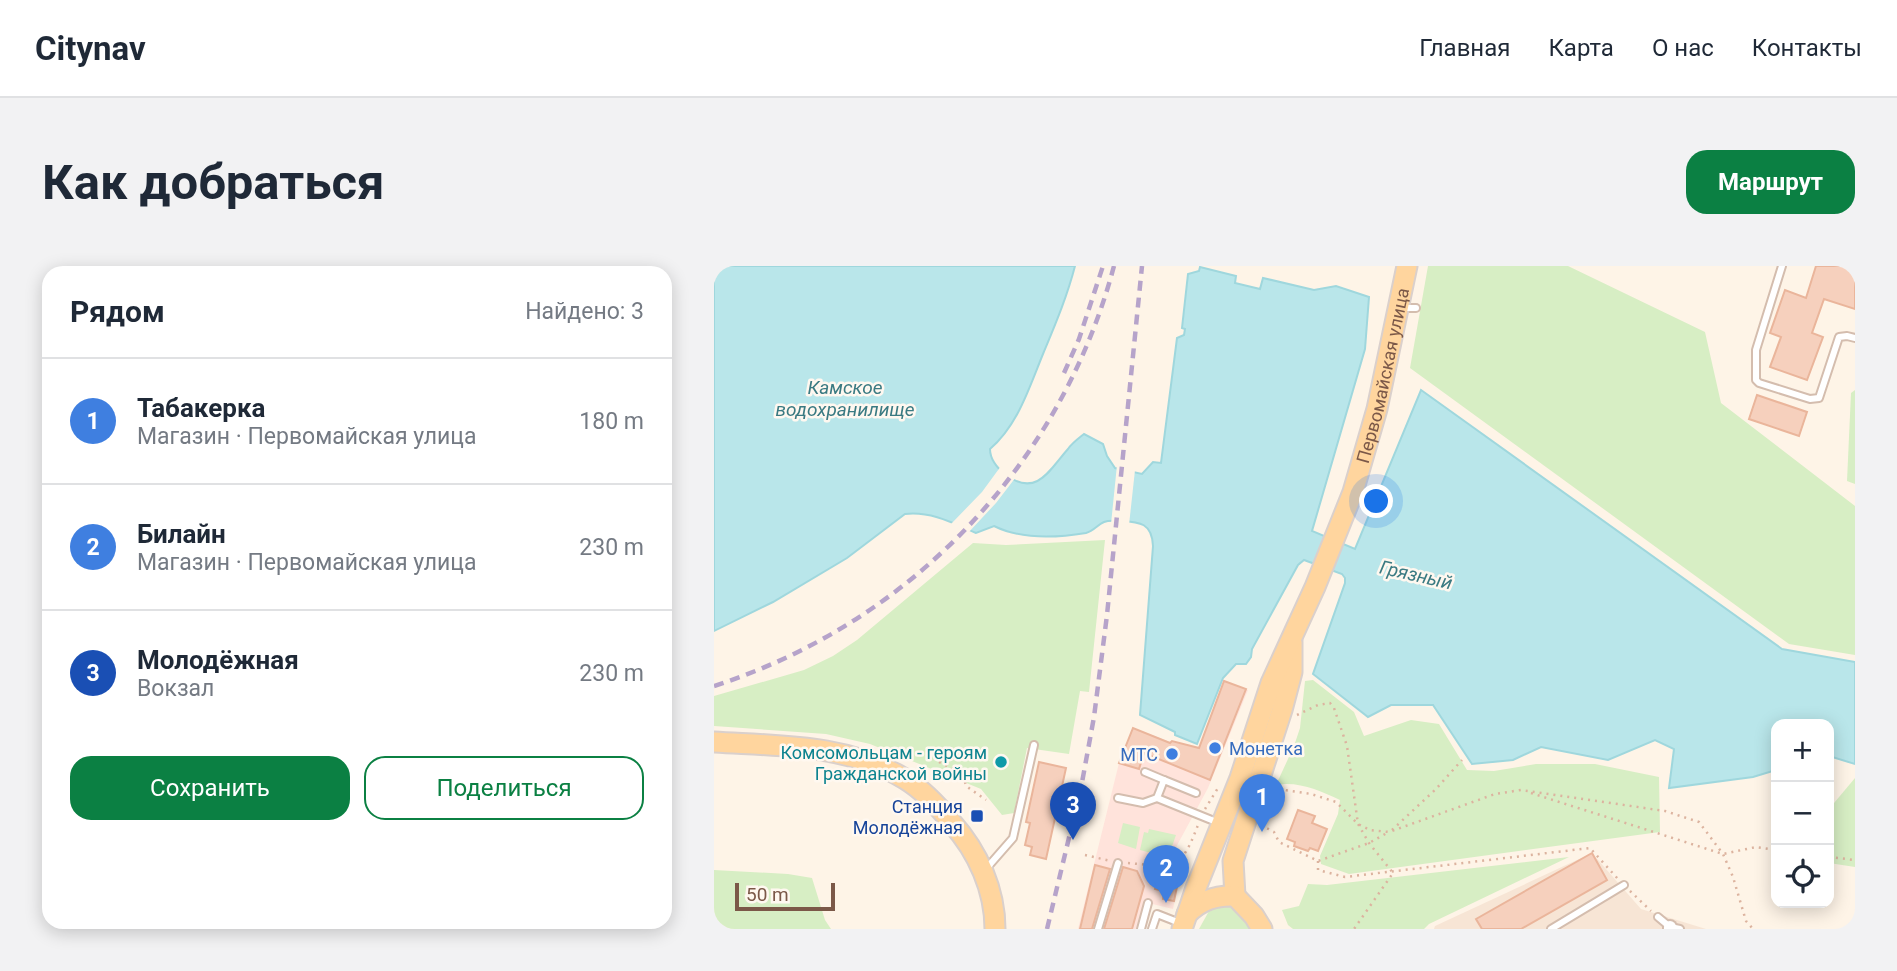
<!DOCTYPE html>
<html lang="ru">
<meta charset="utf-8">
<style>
body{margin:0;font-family:Roboto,sans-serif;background:#f2f2f3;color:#1f2937}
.controls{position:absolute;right:21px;bottom:21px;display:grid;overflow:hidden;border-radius:14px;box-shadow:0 4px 18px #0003}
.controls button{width:63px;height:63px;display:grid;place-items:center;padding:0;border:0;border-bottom:2px solid #e0e1e3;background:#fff;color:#1f2937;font:35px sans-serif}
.scale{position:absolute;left:21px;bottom:18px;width:100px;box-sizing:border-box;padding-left:7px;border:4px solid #7b5848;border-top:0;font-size:19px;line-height:24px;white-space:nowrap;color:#7b5848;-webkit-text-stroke:5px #fff8f0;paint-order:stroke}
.you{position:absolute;left:663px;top:236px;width:24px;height:24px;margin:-18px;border:5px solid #fff;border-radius:50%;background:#1a73e8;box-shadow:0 0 0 10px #1a73e833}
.badge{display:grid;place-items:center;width:46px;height:46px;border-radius:50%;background:#0b8043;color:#fff;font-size:23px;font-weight:700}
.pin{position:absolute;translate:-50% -58px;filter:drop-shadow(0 2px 4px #0008)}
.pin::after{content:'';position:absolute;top:37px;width:24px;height:21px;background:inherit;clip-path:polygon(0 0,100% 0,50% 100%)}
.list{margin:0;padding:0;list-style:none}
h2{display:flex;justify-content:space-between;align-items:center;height:91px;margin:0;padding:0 28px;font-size:30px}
h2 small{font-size:23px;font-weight:400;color:#747a83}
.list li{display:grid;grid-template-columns:46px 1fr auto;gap:21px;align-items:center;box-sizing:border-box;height:126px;padding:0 28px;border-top:2px solid #e0e1e3}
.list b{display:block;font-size:26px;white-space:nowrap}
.list p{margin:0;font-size:23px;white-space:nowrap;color:#747a83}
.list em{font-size:23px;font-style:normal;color:#747a83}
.actions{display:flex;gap:14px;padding:21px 28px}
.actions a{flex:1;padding:16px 0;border:2px solid #0b8043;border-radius:21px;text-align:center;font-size:24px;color:#0b8043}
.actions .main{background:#0b8043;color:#fff}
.icon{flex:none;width:38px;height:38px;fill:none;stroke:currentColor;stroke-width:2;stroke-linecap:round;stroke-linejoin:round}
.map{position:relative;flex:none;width:1141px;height:663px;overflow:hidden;border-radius:21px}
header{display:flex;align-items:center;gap:42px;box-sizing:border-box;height:98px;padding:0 35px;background:#fff;border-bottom:2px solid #e0e1e3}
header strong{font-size:33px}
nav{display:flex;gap:38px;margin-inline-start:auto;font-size:24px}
.intro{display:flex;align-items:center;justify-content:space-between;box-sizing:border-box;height:168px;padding:0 42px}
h1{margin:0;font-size:49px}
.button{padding:18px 32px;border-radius:21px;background:#0b8043;color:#fff;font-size:24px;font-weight:700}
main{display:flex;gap:42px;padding:0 42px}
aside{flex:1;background:#fff;border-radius:21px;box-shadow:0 4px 18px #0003}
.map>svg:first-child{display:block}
.residential{fill:#f7e5d5}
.commercial{fill:#ffe3db}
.green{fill:#d7eec4}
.water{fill:#b9e6ea;stroke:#9fd7dd;stroke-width:2}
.pier{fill:#fef4e7}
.building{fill:#f6d0bd;stroke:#eab59b;stroke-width:2}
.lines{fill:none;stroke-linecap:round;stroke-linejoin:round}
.service-casing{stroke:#d4bdae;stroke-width:10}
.minor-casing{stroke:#d4bdae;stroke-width:16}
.primary-casing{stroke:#dad0cc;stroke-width:23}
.path{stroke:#dcb39f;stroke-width:2.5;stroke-dasharray:2 5;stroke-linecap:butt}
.service{stroke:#fff;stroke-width:6}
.minor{stroke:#fff;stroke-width:12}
.primary{stroke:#ffd59e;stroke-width:19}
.rail{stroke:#b6a3ca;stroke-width:4.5;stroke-dasharray:10 7;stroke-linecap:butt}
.shop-dot{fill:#3f7fe0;stroke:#fff8f0;stroke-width:2.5}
.culture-dot{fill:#0f9aa8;stroke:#fff8f0;stroke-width:2.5}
.transit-dot{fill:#1a4fb4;stroke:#fff8f0;stroke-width:2.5}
.labels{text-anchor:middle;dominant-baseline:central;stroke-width:5;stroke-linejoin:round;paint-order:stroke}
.street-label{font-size:18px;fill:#7b5848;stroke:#fff8f0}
.shop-label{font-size:18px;fill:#366cbe;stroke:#fff8f0;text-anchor:start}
.culture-label{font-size:18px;fill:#0d838f;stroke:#fff8f0;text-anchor:end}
.transit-label{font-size:18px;fill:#164399;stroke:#fff8f0;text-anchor:end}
.water-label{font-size:19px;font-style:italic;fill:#3a7a82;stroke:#fff8f0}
</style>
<header>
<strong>Citynav</strong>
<nav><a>Главная</a><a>Карта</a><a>О нас</a><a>Контакты</a></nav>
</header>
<div class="intro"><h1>Как добраться</h1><a class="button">Маршрут</a></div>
<main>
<aside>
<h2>Рядом<small>Найдено: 3</small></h2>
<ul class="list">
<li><span class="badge" style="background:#3f7fe0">1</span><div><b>Табакерка</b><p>Магазин · Первомайская улица</p></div><em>180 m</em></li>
<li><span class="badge" style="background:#3f7fe0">2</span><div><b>Билайн</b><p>Магазин · Первомайская улица</p></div><em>230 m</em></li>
<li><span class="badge" style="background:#1a4fb4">3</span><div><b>Молодёжная</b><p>Вокзал</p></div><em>230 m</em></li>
</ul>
<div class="actions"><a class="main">Сохранить</a><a>Поделиться</a></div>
</aside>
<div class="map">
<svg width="1141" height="663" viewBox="0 0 1141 663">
<rect width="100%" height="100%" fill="#fef4e7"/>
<polygon class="residential" points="878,587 927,643 992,663 720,663 721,660"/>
<polygon class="commercial" points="510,415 534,424 494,522 454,596 464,617 459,643 430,636 422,663 364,663 405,497 419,462 456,476 458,475 485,482"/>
<g class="green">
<polygon points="714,0 854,0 991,66 1007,137 1141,240 1141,389 1075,378 696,102"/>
<polygon points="1141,124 1141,218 1133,215 1137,127"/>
<polygon points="391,274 375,426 366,425 355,488 313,482 300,547 288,549 267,523 156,478 112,468 0,460 0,430 90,404 119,390 143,374 259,277 292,279"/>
<path d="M599 414 640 446 650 470 697 454 725 458 753 504 780 505 822 498H881L945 511 946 566 635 608 607 598 606 590 624 548 626 534C606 525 585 515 562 519L580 480 586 462 591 415Z"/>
<polygon points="1141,512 1141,601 1115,597 1115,543"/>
<polygon points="409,557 426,561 422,583 404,577"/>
<polygon points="435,563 462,569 456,586 441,588 426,584 430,566 434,567"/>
<polygon points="855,591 715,658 710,663 579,663 574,659 568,644 585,640 594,618 613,619"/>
<polygon points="0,604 74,608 98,612 111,654 117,663 0,663"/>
<polygon points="510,639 519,640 539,663 485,663 495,645"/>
</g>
<path class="water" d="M0 0H361C353 31 341 59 329 88 315 122 304 159 276 183 276 194 284 203 293 210 324 231 336 203 354 183 358 177 365 172 370 168L389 178 393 190 401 202 428 208 439 196 447 197 463 72 470 69 471 63 468 62 474 8 485 5 486 1 522 10 521 17 546 23 549 12 600 24 622 20 655 31 651 83 598 265 641 283 707 124 1068 383 1141 396V498L1115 490V458H1062V504L1039 511 955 522 960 483 941 474 894 494 827 481 799 494 758 498 719 439H677L654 451 599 408 631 317V312L628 308 590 294 584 299 538 383 537 391 532 398H522L509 412 483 478 461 469V466L426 449 439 280C438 257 426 256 407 255 401 255 395 254 390 256 383 259 380 265 372 267 342 272 308 274 280 260L262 267C239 257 217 245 191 248L133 292 59 336 0 365Z"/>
<g class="pier">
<polygon points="403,199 421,204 415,259 397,258"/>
<polygon points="287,200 302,211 282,237 254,267 236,259 268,226"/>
</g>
<g class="building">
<polygon points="1102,0 1141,0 1141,43 1110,33 1098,67 1109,71 1093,114 1056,101 1067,71 1056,67 1071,24 1092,32"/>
<polygon points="1043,129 1093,146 1085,170 1035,153"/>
<polygon points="510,415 532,423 496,514 430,487 425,503 405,497 419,462 456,477 458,475 485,482"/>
<polygon points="325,496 352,502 332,593 316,589 318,581 311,579 316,557 312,556"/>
<polygon points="584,544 601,550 598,557 613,563 604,585 596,582 594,585 580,580 581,576 573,573"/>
<polygon points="878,587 893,614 807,663 768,663 762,653"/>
<polygon points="381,599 396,603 378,663 366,663"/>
<polygon points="409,601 423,605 430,620 418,663 390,663"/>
<polygon points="443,613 464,616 460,635 449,633 450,625 441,623"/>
</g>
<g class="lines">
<defs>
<g id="service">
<polyline points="1068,0 1042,84 1042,114 1045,117 1096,133 1105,132 1125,71 1133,70 1141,72"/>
<polyline points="687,42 702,42"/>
<polyline points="431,506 450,514"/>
<polyline points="482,527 450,514 443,532 505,557"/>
<polyline points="404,532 429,537 443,532"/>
<polyline points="271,604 299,572 320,479"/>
<polyline points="944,651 956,661 966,663"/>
<polyline points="384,663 404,597"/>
<polyline points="427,663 434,637"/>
<polyline points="438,663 443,648 466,657"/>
<polyline points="837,663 910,619"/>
</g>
<polyline id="minor" points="956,663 956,661"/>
<g id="primary">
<path d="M0 476C65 480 134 478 191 513 209 524 225 541 238 557 264 586 281 624 281 663"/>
<polyline points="521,630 519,595 568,444 578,406 578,376"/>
<path d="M473 648C487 634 502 629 521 630L540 650 548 663"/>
<path id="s1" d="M468 663 482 622 526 512 557 417 601 321 639 226 663 143 693 0"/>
</g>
</defs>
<use href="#service" class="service-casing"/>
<use href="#minor" class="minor-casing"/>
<use href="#primary" class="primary-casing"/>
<g class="path">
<polyline points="583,449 604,439 616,437 620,442 633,480 644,558 655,577 679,607 640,663"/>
<polyline points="225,496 249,508 252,520 272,534"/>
<polyline points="558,522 597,528 622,536 644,558 656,564 675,566 781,528 807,524 951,545 985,556 1009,588 1019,611 1032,655 1039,663"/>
<polyline points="817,527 1009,588 1042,581 1062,584"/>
<polyline points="491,543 504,522"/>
<polyline points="547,559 560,566 565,576 604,595 655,577 673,567"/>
<polyline points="678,564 722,523 748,494"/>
<polyline points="371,589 397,595"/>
<polyline points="1115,591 1141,594"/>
<polyline points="604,595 604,604 631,611 876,582 904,613"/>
<path d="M414 597 457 601C472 592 478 574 484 559"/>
<polyline points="916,625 937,645"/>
</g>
<use href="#service" class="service"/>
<use href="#minor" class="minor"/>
<use href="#primary" class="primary"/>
<g class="rail">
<polyline points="350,107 365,73 389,0"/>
<path d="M0 420C196 357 347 199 400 0"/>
<polyline points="333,663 367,522 380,451 393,349 428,0"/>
</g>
</g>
<g class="shop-dot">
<circle cx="501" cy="482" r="7"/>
<circle cx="458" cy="488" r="7"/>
</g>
<circle class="culture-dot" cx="287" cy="496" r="7"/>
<rect class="transit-dot" x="256" y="543" width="14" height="14" rx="3.5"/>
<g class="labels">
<g class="street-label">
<text stroke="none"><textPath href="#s1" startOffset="590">Первомайская улица</textPath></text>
</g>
<g class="shop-label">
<text x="515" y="482">Монетка</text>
<text x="444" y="488" text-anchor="end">МТС</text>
</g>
<g class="culture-label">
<text x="273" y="486">Комсомольцам - героям<tspan x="273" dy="21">Гражданской войны</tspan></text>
</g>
<g class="transit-label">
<text x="249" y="540">Станция<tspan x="249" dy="21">Молодёжная</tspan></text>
</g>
<g class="water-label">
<text x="131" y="121">Камское<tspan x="131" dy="22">водохранилище</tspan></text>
<text transform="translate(702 309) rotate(13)">Грязный</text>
</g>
</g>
</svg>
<div class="controls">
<button>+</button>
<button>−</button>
<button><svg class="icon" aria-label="locate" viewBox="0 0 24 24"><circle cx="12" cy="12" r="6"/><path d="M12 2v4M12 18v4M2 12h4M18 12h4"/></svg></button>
</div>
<div class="scale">50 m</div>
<div class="you"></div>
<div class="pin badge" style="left:548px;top:566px;background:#3f7fe0">1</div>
<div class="pin badge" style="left:452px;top:637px;background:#3f7fe0">2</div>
<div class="pin badge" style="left:359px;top:574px;background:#1a4fb4">3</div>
</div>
</main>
